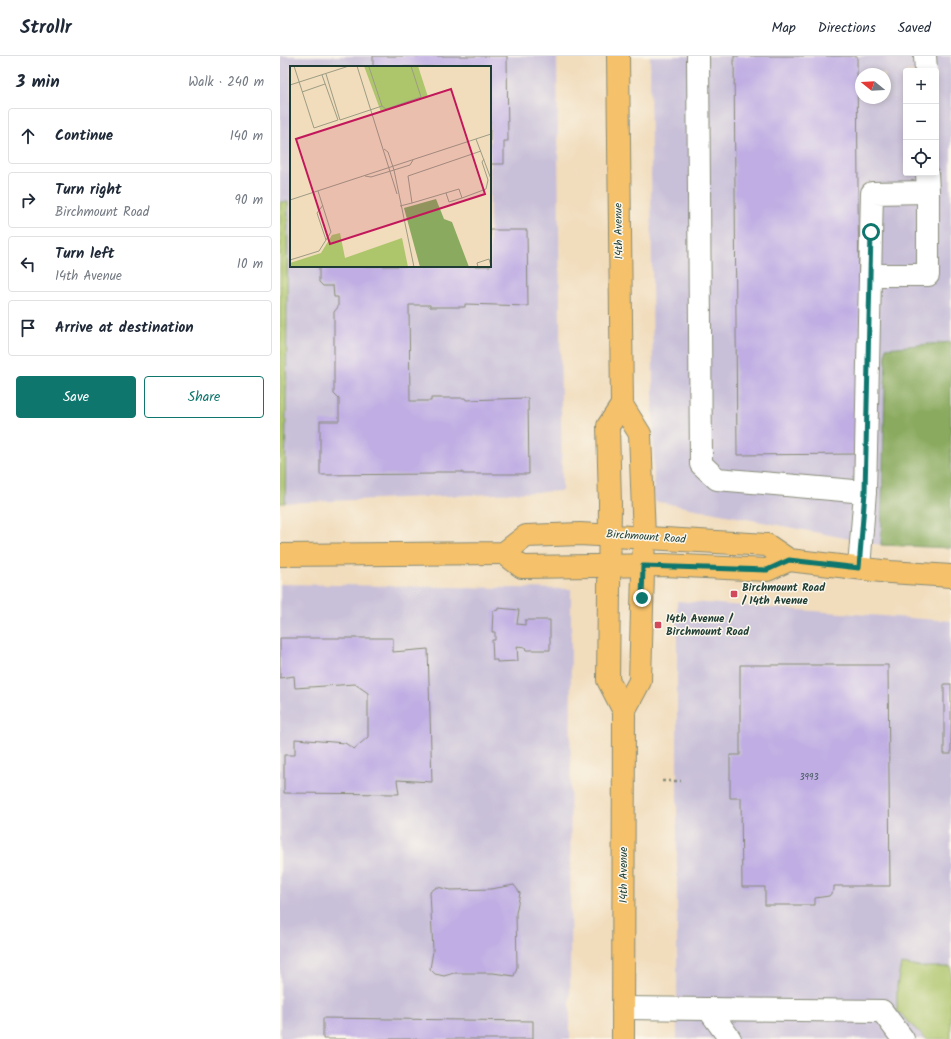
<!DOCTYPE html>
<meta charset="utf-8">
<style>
body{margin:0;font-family:Kalam,sans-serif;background:#f2f2f3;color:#1f2937}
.controls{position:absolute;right:12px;top:12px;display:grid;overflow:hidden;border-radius:4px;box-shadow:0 2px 6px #0003}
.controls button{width:36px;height:36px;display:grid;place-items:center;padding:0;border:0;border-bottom:1px solid #e0e1e3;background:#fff;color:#1f2937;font:20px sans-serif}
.compass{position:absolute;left:575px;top:12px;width:36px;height:36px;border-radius:50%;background:#fff;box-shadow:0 2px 6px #0003;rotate:288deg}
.stop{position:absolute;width:12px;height:12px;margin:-9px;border:3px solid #0f766e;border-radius:50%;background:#fff}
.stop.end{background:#0f766e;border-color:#fff;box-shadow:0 1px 4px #0008}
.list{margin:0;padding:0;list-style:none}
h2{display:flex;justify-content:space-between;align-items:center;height:52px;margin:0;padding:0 16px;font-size:17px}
h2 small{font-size:13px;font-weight:400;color:#747a83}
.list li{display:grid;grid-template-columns:26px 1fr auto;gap:12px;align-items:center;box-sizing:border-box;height:56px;margin:0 8px 8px;padding:0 8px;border:1px solid #e0e1e3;border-radius:4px}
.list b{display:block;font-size:15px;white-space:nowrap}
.list p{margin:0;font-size:13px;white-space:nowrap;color:#747a83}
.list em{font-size:13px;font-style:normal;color:#747a83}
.actions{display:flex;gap:8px;padding:12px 16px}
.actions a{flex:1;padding:9px 0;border:1px solid #0f766e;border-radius:4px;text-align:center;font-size:14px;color:#0f766e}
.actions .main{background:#0f766e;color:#fff}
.icon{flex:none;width:22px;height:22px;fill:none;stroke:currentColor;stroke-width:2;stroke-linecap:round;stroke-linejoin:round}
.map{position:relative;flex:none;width:671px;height:983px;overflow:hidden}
header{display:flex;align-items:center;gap:24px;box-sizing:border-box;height:56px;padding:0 20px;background:#fff;border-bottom:1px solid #e0e1e3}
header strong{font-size:19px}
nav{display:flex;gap:22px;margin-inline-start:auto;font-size:14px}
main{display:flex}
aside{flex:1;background:#fff}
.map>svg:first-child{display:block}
.industrial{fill:#c8bfd8;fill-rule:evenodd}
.green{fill:#adc56b;stroke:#668150}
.forest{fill:#8aaa5f;stroke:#54744a}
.building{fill:#bfade3}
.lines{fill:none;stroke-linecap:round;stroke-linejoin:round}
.minor-casing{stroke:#888c78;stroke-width:24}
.major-casing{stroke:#888c78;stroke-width:24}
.path{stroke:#888c78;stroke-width:2.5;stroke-dasharray:3 3;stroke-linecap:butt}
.minor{stroke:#fff;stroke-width:22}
.major{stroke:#f5c16b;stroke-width:22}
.route{stroke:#0f766e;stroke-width:5}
.poi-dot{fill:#d1495b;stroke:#fbf7ec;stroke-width:1.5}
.labels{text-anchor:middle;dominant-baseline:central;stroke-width:3;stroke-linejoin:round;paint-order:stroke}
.number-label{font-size:9px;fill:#475960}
.street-label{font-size:11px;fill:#1f3d34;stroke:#fbf7ec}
.poi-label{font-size:11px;font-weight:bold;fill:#1f3d34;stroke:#fbf7ec;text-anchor:start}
.inset-road{fill:none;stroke:#9d9c85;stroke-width:1}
.view{fill:#c2185b;fill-opacity:0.15;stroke:#c2185b;stroke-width:2}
.inset-edge{fill:none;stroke:#1f3d34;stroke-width:2}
</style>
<header>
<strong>Strollr</strong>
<nav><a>Map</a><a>Directions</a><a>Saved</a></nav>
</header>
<main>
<aside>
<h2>3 min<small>Walk · 240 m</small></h2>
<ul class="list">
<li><svg class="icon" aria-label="ahead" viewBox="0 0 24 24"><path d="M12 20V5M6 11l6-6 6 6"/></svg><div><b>Continue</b></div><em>140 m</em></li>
<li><svg class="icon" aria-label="right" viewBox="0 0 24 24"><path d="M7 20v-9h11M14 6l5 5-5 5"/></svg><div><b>Turn right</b><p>Birchmount Road</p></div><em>90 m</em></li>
<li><svg class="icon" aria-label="left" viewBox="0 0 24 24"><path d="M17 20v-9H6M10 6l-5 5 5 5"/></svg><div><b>Turn left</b><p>14th Avenue</p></div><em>10 m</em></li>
<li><svg class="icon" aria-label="arrive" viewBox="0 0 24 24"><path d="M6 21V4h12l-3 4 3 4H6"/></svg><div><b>Arrive at destination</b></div></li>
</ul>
<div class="actions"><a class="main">Save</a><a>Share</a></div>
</aside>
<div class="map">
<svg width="671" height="983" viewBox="0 0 671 983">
<rect width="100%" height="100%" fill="#fbf7ec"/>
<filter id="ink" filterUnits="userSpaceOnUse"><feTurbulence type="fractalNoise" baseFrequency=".025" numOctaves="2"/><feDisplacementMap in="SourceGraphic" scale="8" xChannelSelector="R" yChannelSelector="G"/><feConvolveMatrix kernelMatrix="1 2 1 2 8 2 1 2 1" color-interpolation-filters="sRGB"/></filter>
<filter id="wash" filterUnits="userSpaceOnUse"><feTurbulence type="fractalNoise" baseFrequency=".012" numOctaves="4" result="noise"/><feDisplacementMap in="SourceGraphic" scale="16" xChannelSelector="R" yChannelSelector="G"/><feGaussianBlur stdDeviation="0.9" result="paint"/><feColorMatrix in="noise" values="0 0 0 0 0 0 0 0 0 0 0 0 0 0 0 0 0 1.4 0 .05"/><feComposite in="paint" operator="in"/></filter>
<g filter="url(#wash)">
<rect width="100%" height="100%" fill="#f1dcbb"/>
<g class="industrial">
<path d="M0 0H277L282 435 5 447 8 146H0ZM11 11H210V210H11Z"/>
<path d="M370 0H671V286L606 292 601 489 374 445ZM626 15H656V117H626ZM581 18H605V42H581Z"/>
<polygon points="0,528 291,533 290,983 0,983"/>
<polygon points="397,545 671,565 671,911 640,911 621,908 617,955 646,983 397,983"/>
</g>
<g class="green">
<polygon points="0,146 8,146 5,447 0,447"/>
<polygon points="621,908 640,911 671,911 671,983 646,983 617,955 617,930"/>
</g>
<polygon class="forest" points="671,286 671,492 601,489 606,292"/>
<g id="blocks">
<g class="building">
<polygon points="93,0 227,0 228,85 224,85 224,108 210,108 210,11 93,11"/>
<polygon points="454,0 577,0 580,398 457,399"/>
<polygon points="210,174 247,174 248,250 185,248 185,251 150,251 150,249 129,249 130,345 151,345 151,342 185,342 186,344 248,342 249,418 183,418 183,416 155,416 154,418 40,419 40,365 59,365 59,343 54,338 54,256 58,251 58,241 54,241 53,230 43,230 39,226 39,210 210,210"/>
<polygon points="218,552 239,554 237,568 245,569 245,564 270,564 270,594 246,594 245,591 237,590 238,605 217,606 217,604 213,604 212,584 215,584 215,576 212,576 213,555 218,554"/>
<polygon points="0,582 113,582 113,596 148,593 152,726 117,724 119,738 4,737 4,699 15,699 15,683 65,687 74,693 88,681 88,637 75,628 15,632 14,620 0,622"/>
<polygon points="460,609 608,609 610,830 554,830 554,834 549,840 535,842 535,849 485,849 485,831 462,831 461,742 450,742 450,699 460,699"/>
<rect x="664" y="628" width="7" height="70"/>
<polygon points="234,829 240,837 236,857 237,911 234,920 213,917 174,917 164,920 155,918 150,913 153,895 150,836 157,831 171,834 211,833"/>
<polygon points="43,962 253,965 253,983 43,983"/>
</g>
</g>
</g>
<g filter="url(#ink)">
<use href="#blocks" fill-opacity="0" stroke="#888c78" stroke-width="1"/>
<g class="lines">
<defs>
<g id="minor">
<polyline points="418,0 421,408 437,423 585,436 579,512"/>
<polyline points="645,0 646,15"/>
<polyline points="590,219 648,219 648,136"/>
<polyline points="585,436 592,137 648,136 647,117"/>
<polyline points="343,952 602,955 623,983"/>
<polyline points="429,954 450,983"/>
</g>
<g id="major">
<polyline points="338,0 342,349 360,378 364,481 360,625 344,655"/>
<polyline points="342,349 328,370 330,447 328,624 344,655 343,983"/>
<polyline points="224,497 242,511 384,509 487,514 509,504"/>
<polyline points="0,499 224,497 246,480 300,478 487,489 509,504 610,516 671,520"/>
</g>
</defs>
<use href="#minor" class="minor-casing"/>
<use href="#major" class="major-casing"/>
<polyline class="path" points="382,725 401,725"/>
<use href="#minor" class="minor"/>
<use href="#major" class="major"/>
</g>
</g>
<g class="lines" filter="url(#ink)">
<polyline class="route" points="362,542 363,510 487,514 509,504 579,512 585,436 591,176"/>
</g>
<g class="poi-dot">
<rect x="450" y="534" width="8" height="8" rx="2"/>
<rect x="374" y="565" width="8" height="8" rx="2"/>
</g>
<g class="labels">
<g class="number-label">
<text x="529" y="721">3993</text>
</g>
<g class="street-label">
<text transform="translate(339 175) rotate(-91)">14th Avenue</text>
<text transform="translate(366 481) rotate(4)">Birchmount Road</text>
<text transform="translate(344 819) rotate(-90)">14th Avenue</text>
</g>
<g class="poi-label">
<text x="462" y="532">Birchmount Road<tspan x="462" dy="13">/ 14th Avenue</tspan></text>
<text x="386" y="563">14th Avenue /<tspan x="386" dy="13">Birchmount Road</tspan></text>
</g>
</g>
<g transform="translate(10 10)">
<rect width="201" height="201" fill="#f1dcbb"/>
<path d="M74 0H128L138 31 91 46ZM50 167 55 192 112 172 118 201H0V197L31 187 42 169Z" fill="#adc56b"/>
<path d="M146 133 154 153 162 156 179 201H130L114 142Z" fill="#8aaa5f"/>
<path class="inset-road" d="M4 0 24 62 48 54 32 9M67 0 107 128M36 8 50 54 92 40 79 1M0 19 59 0M12 26 35 18M92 40 96 43 131 31 121 0M186 73 201 113M94 83 98 86 104 104 124 201M75 110 81 111 104 104 120 99 123 94M156 127 159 136 172 132M0 134 201 68M122 137 169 123 172 132 196 123 198 114 192 96 194 93M33 139 27 147 36 174M110 140 122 137 118 110 191 85M0 194 29 185 41 166 28 125M188 201 187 197 199 193 201 200"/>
<path class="view" d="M161 23 195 128 40 178 6 73Z"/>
<rect width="201" height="201" class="inset-edge"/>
</g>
</svg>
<div class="controls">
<button>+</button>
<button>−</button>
<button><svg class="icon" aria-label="locate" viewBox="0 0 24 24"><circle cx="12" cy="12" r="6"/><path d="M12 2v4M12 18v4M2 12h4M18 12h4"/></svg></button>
</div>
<svg class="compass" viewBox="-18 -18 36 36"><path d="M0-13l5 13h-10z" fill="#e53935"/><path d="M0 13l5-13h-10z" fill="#747a83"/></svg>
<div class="stop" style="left:591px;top:176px"></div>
<div class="stop end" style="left:362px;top:542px"></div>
</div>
</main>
